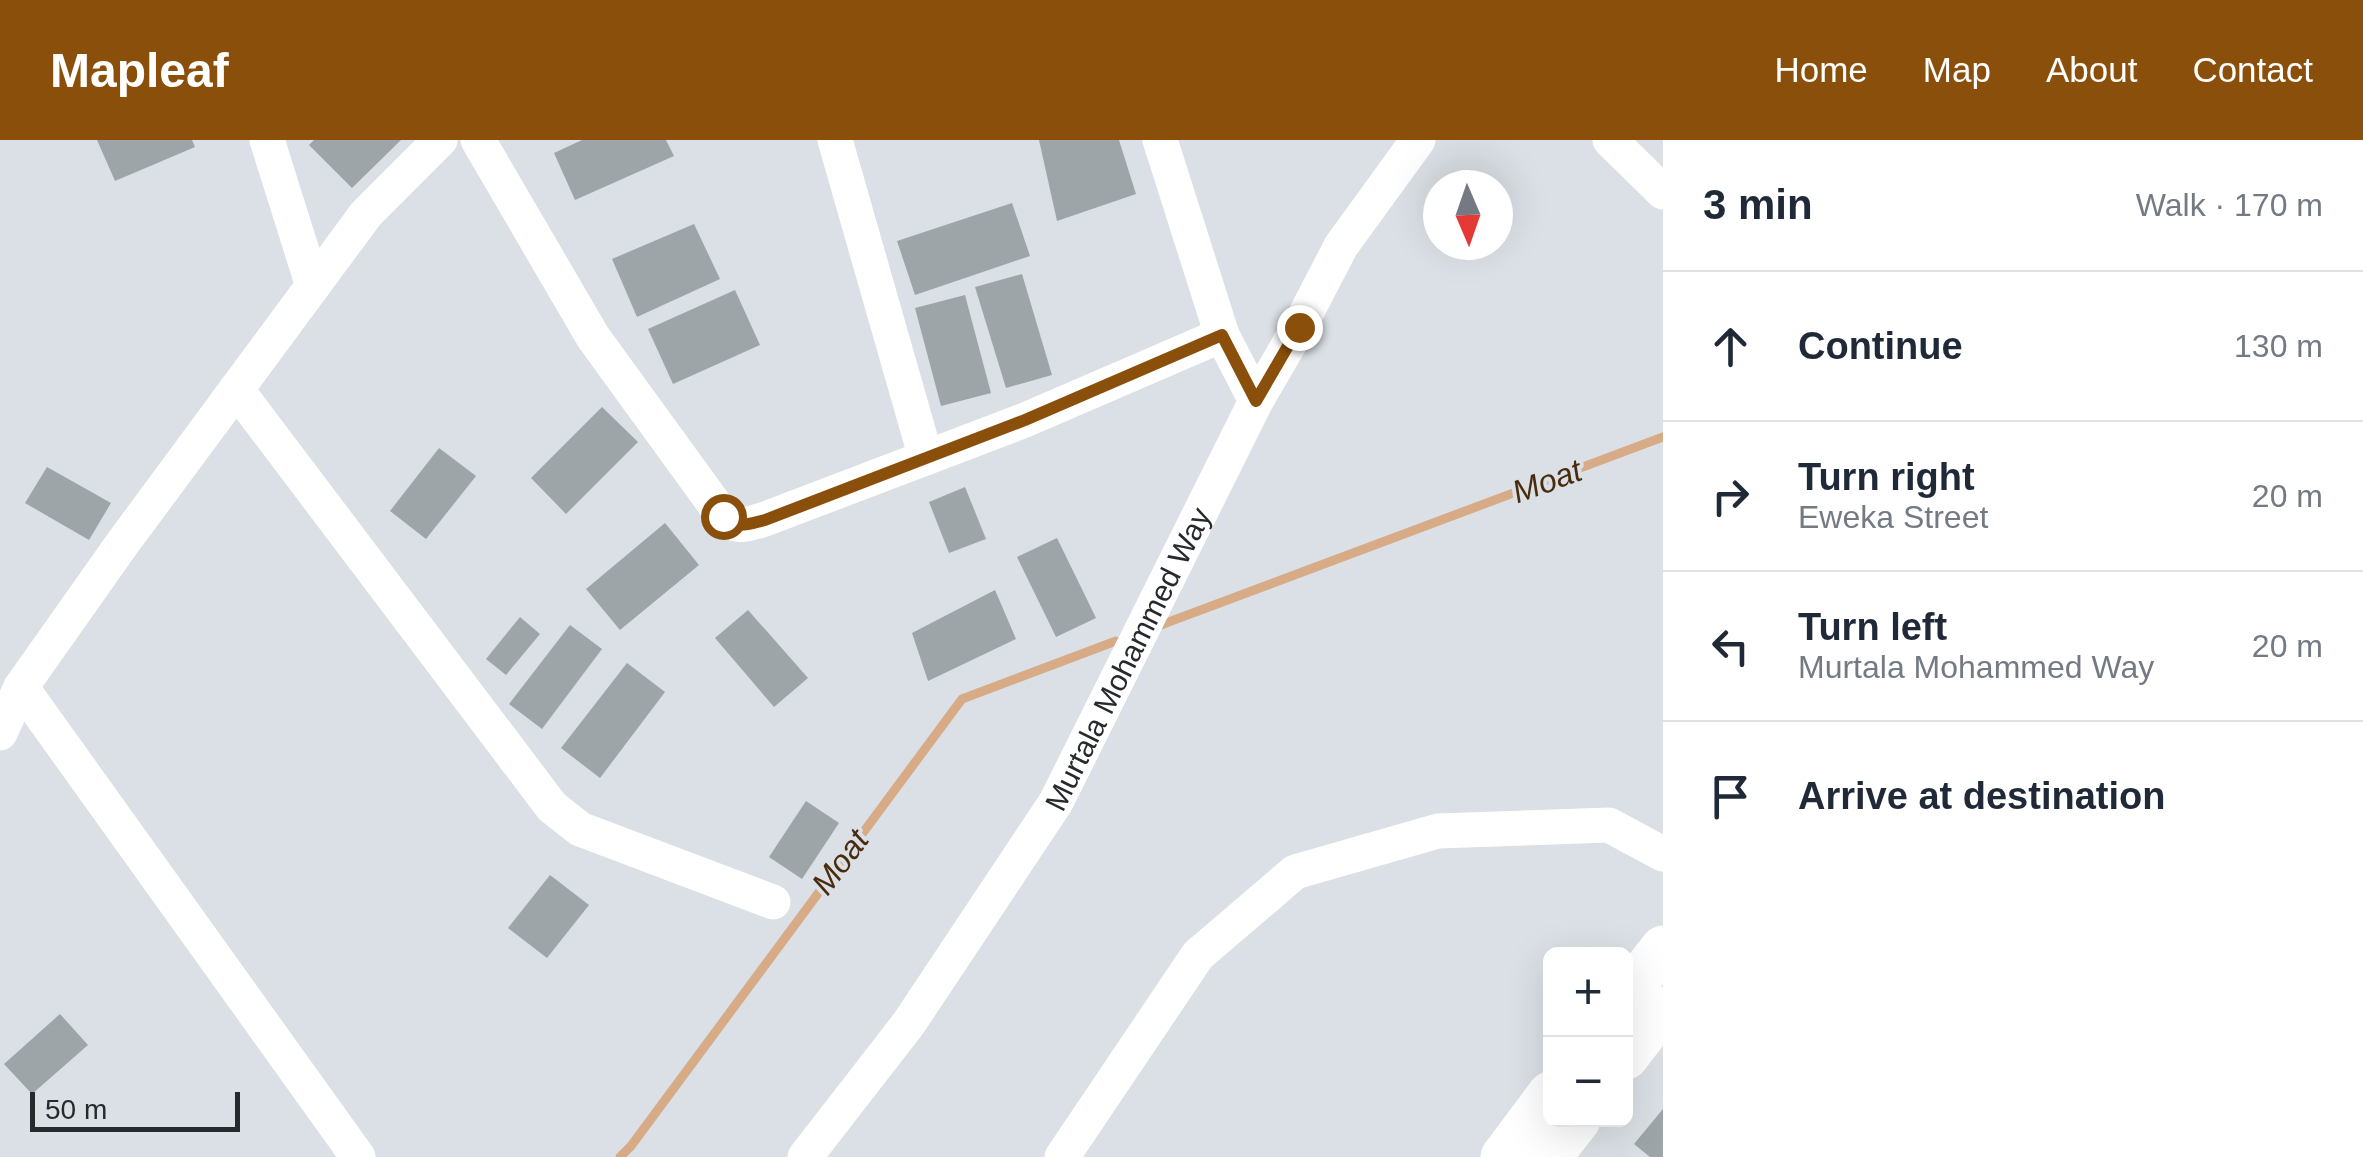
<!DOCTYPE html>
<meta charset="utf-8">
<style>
body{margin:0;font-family:Arial,sans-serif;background:#f6f6f7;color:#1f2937}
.controls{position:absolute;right:30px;bottom:30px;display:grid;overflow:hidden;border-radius:15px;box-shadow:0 10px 40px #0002}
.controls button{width:90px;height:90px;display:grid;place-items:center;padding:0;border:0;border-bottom:2px solid #e0e1e3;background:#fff;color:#1f2937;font:50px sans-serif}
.compass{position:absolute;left:1423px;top:30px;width:90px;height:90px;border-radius:50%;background:#fff;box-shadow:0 10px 40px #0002;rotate:178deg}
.scale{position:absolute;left:30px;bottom:25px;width:210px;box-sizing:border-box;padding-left:10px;border:5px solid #272a2c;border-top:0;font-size:28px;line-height:35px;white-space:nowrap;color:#272a2c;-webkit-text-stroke:8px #dae0e5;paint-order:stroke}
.stop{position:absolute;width:30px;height:30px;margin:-22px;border:8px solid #8a500b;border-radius:50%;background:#fff}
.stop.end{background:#8a500b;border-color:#fff;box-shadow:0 2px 10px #0008}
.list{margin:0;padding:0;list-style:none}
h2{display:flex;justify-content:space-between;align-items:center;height:130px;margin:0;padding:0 40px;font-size:42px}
h2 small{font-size:32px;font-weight:400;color:#747a83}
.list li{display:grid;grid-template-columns:65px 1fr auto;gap:30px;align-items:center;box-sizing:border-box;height:150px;padding:0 40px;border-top:2px solid #e0e1e3}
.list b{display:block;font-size:38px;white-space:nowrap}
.list p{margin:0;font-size:32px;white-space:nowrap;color:#747a83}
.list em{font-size:32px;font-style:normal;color:#747a83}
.icon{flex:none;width:55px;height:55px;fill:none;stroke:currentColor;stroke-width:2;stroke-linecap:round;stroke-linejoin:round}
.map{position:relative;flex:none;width:1663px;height:1017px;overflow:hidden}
header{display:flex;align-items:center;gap:60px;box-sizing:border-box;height:140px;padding:0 50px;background:#8a500b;color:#fff}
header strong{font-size:48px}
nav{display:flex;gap:55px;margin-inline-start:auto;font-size:35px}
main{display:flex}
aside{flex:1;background:#fff}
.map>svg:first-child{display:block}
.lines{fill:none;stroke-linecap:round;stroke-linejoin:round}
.stream{stroke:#d7ab86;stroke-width:9}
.building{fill:#9ea5a9}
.minor{stroke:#fff;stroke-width:35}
.major{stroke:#fff;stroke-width:45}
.route{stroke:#8a500b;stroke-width:12}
.labels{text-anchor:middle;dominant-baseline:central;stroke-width:8;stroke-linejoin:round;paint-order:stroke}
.street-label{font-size:30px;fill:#272a2c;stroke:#dae0e5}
.water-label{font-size:32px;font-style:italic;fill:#492b0e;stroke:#dae0e5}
</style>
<header>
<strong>Mapleaf</strong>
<nav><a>Home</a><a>Map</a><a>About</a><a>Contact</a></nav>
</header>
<main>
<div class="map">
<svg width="1663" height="1017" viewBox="0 0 1663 1017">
<rect width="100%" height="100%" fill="#dae0e5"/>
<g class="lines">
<g class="stream">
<polyline points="1158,486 1663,297"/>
<polyline points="620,1017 631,1006 962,559 1116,501"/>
</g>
</g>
<g class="building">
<polygon points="97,0 192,0 195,7 115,41"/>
<polygon points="314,0 401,0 352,48 309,5"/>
<polygon points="582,0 666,0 674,16 575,60 554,13"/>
<polygon points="1039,0 1119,0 1136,54 1057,81"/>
<polygon points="1012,63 1030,116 915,155 897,101"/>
<polygon points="694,84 720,139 637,177 612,119"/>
<polygon points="1022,134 1052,235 1006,248 975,147"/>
<polygon points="735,150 760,205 673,244 648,189"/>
<polygon points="965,155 991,253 941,266 915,168"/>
<polygon points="602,267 638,302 566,374 531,338"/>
<polygon points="439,308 476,336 426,399 390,371"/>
<polygon points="47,327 111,363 89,400 25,363"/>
<polygon points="965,347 986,399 949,413 929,362"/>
<polygon points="665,383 699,425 620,490 586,449"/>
<polygon points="1057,398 1096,478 1056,497 1017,417"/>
<polygon points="995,450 1016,499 928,541 912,493"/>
<polygon points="748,470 808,538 774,567 715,498"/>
<polygon points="520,477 540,494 506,535 486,519"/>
<polygon points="570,485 602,509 542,589 509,564"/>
<polygon points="627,523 665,552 600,638 561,608"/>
<polygon points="806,661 839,683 802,739 769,717"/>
<polygon points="550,735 589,765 547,818 508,788"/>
<polygon points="60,874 88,905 32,954 4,924"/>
<polygon points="1663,969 1663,1017 1650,1017 1634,1004"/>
</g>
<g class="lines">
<g class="minor">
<polyline points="267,0 313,146"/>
<path d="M478 0 593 197 723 376C736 390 748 384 765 379L1025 280 1222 195"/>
<polyline points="835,0 926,318"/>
<polyline points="1160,0 1222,195 1256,261"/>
<polyline points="1610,0 1663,52"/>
<polyline points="236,249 552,667 580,689 773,762"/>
<polyline points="21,547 358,1017"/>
<polyline points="0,593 21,547 122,404 366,74 440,0"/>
<path id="s1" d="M805 1017 909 883 1056 662 1256 261 1299 187 1341 106 1418 0"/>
<polyline points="1062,1017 1198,815 1295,732 1438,691 1609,685 1663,714"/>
</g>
<g class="major">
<polyline points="1626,855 1663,808"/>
<polyline points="1626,917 1663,869"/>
<polyline points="1503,1017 1550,954"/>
<polyline points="1549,1017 1578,980"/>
</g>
</g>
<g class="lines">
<path class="route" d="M723 376C736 390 748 384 765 380L1025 280 1222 195 1256 261 1299 187"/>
</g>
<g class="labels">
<g class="street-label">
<text stroke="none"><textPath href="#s1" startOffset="595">Murtala Mohammed Way</textPath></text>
</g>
<g class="water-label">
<text transform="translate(1547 341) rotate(-20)">Moat</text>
<text transform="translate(840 722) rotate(-53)">Moat</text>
</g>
</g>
</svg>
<div class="controls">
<button>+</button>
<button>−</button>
</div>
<svg class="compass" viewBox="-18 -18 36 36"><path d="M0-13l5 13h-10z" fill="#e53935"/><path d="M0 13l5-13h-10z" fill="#747a83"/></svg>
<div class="scale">50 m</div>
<div class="stop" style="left:723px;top:376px"></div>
<div class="stop end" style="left:1299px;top:187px"></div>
</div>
<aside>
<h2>3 min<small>Walk · 170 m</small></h2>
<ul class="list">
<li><svg class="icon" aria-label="ahead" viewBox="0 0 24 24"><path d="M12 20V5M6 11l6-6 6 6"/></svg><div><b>Continue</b></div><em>130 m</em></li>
<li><svg class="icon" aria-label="right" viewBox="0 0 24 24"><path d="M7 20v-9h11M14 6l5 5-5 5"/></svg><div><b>Turn right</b><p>Eweka Street</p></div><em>20 m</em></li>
<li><svg class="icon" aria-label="left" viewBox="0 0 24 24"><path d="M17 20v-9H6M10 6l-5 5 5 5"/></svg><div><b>Turn left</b><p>Murtala Mohammed Way</p></div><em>20 m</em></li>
<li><svg class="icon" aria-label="arrive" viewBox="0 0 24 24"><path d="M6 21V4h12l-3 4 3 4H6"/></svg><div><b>Arrive at destination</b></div></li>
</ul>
</aside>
</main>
